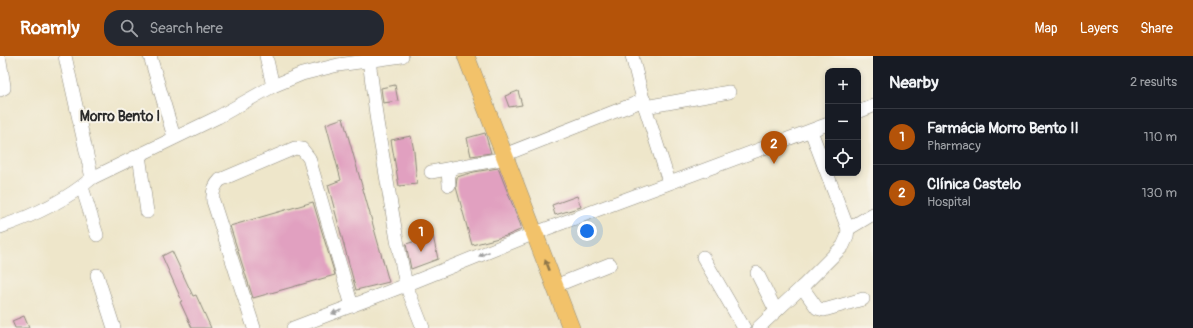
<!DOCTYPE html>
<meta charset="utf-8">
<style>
body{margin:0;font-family:Pangolin,sans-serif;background:#242831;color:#f1f3f6}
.controls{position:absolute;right:12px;top:12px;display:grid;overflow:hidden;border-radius:8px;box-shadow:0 2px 6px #0003}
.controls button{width:36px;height:36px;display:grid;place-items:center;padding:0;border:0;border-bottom:1px solid #363941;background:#171b24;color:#f1f3f6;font:20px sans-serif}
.you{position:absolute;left:587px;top:175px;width:14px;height:14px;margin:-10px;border:3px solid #fff;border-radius:50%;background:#1a73e8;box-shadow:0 0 0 6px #1a73e833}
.badge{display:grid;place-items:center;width:26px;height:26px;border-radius:50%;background:#b45309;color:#fff;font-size:13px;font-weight:700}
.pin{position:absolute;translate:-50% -33px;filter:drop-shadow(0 1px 2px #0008)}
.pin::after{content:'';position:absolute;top:21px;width:14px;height:12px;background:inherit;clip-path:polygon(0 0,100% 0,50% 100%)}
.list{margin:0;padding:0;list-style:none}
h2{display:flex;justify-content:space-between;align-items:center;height:52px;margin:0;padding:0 16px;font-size:17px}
h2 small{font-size:13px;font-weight:400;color:#9ea1a6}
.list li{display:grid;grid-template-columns:26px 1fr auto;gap:12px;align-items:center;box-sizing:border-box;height:56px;padding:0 16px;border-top:1px solid #363941}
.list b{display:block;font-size:15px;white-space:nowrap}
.list p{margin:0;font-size:13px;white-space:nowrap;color:#9ea1a6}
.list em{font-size:13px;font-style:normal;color:#9ea1a6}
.icon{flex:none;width:22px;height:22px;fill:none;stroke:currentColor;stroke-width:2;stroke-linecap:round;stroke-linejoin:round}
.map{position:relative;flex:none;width:873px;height:272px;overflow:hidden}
header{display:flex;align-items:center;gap:24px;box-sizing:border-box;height:56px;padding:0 20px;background:#b45309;color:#fff}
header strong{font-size:19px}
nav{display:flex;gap:22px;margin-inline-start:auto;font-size:14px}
.search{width:280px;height:36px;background:#242831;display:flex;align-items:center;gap:10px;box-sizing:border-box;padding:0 14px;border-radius:16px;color:#9ea1a6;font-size:15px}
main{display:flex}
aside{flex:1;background:#171b24}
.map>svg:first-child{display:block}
.building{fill:#e1a0c0}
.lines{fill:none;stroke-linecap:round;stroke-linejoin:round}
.minor-casing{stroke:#8c887a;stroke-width:14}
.major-casing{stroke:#8c887a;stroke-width:18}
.minor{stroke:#fff;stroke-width:13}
.major{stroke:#f2c26a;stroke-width:17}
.oneway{fill:#a0a0a0}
.oneway2{fill:#8e764a}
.labels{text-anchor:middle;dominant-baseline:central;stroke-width:4;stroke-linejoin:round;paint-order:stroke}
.neighbourhood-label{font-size:14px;font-weight:bold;fill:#2b2b2b;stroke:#f7f3e8}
</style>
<header>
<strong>Roamly</strong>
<div class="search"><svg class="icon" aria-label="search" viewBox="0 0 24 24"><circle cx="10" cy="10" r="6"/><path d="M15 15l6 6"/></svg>Search here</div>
<nav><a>Map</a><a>Layers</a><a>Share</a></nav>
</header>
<main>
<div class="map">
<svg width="873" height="272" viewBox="0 0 873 272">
<rect width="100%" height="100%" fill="#f7f3e8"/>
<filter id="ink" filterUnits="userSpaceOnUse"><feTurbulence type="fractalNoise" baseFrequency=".025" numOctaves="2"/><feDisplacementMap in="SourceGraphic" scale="8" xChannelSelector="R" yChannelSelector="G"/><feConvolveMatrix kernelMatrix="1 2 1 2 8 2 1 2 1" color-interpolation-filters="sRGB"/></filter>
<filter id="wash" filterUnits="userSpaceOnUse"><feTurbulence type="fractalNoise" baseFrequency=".012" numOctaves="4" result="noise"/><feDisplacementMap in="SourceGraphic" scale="16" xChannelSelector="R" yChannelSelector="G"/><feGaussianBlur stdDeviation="0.9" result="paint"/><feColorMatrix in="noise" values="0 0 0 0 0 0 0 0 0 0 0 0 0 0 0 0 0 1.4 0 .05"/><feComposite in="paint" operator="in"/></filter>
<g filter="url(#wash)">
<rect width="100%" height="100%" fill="#eee6ca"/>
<g id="blocks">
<g class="building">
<polygon points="395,29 398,45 383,47 381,32"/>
<polygon points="518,35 522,49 509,51 505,40"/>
<polygon points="343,62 389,226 356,234 328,129 341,124 326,68"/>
<polygon points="485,77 491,97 471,100 467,82"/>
<polygon points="411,80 414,95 417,128 399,130 391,84"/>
<polygon points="498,112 521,170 520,174 506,180 472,189 456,131 457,121 474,116"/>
<polygon points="577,140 581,151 555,159 552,149"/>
<polygon points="313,146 335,219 253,242 230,170"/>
<polygon points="433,180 438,203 411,213 406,188"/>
<polygon points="172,195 193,240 196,239 211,272 192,272 180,246 182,245 162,200"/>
<polygon points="24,260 29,272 15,272 12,265"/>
</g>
</g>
</g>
<g filter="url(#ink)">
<use href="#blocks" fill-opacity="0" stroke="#8c887a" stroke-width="1"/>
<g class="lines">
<defs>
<g id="minor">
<polyline points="65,0 92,122"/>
<polyline points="150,0 174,81"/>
<polyline points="266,0 273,30"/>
<polyline points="632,0 645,51 669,126"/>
<polyline points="369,4 377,66 397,184 406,229 423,272"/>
<polyline points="0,5 4,30 4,32 0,34"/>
<polyline points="645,51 729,36"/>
<polyline points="858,56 873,50"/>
<polyline points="139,99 147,156"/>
<polyline points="504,99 644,44"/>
<polyline points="448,113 449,129"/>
<polyline points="431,116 506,102"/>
<polyline points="82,131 97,179"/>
<path d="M0 171C33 160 65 145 92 122L218 61 273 30 302 18 338 9 402 0"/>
<polyline points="848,173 873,158"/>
<polyline points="703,201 744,272"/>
<polyline points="757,217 776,255"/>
<polyline points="97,219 114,272"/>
<polyline points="555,230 610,208"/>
<polyline points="802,231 817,252 824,254 863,243"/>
<path d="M254 272 213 145C212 136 214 130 220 124L295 92 302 93 309 102 352 250"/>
<polyline points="293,272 406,229 535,177 828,68"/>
<polyline points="758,272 802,231 843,190 847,181 848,173 811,75"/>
</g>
<polyline id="major" points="466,0 571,272"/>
</defs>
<use href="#minor" class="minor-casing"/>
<use href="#major" class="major-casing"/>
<use href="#minor" class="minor"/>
<use href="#major" class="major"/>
</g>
<defs><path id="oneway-solid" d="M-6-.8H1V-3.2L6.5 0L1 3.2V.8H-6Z"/></defs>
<g class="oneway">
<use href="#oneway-solid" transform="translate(484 198) rotate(158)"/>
<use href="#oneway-solid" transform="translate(337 256) rotate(159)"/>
</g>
<use class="oneway2" href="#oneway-solid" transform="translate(547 209) rotate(-111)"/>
</g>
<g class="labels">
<g class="neighbourhood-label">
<text x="120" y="60">Morro Bento I</text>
</g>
</g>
</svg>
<div class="controls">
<button>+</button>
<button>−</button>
<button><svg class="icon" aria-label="locate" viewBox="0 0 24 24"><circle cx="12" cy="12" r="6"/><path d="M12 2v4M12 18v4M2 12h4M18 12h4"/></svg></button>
</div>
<div class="you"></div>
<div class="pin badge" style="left:421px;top:196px">1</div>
<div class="pin badge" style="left:774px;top:108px">2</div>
</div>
<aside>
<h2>Nearby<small>2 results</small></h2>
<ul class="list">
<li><span class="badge">1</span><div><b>Farmácia Morro Bento II</b><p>Pharmacy</p></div><em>110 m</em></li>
<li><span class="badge">2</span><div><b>Clínica Castelo</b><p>Hospital</p></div><em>130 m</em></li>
</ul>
</aside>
</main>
